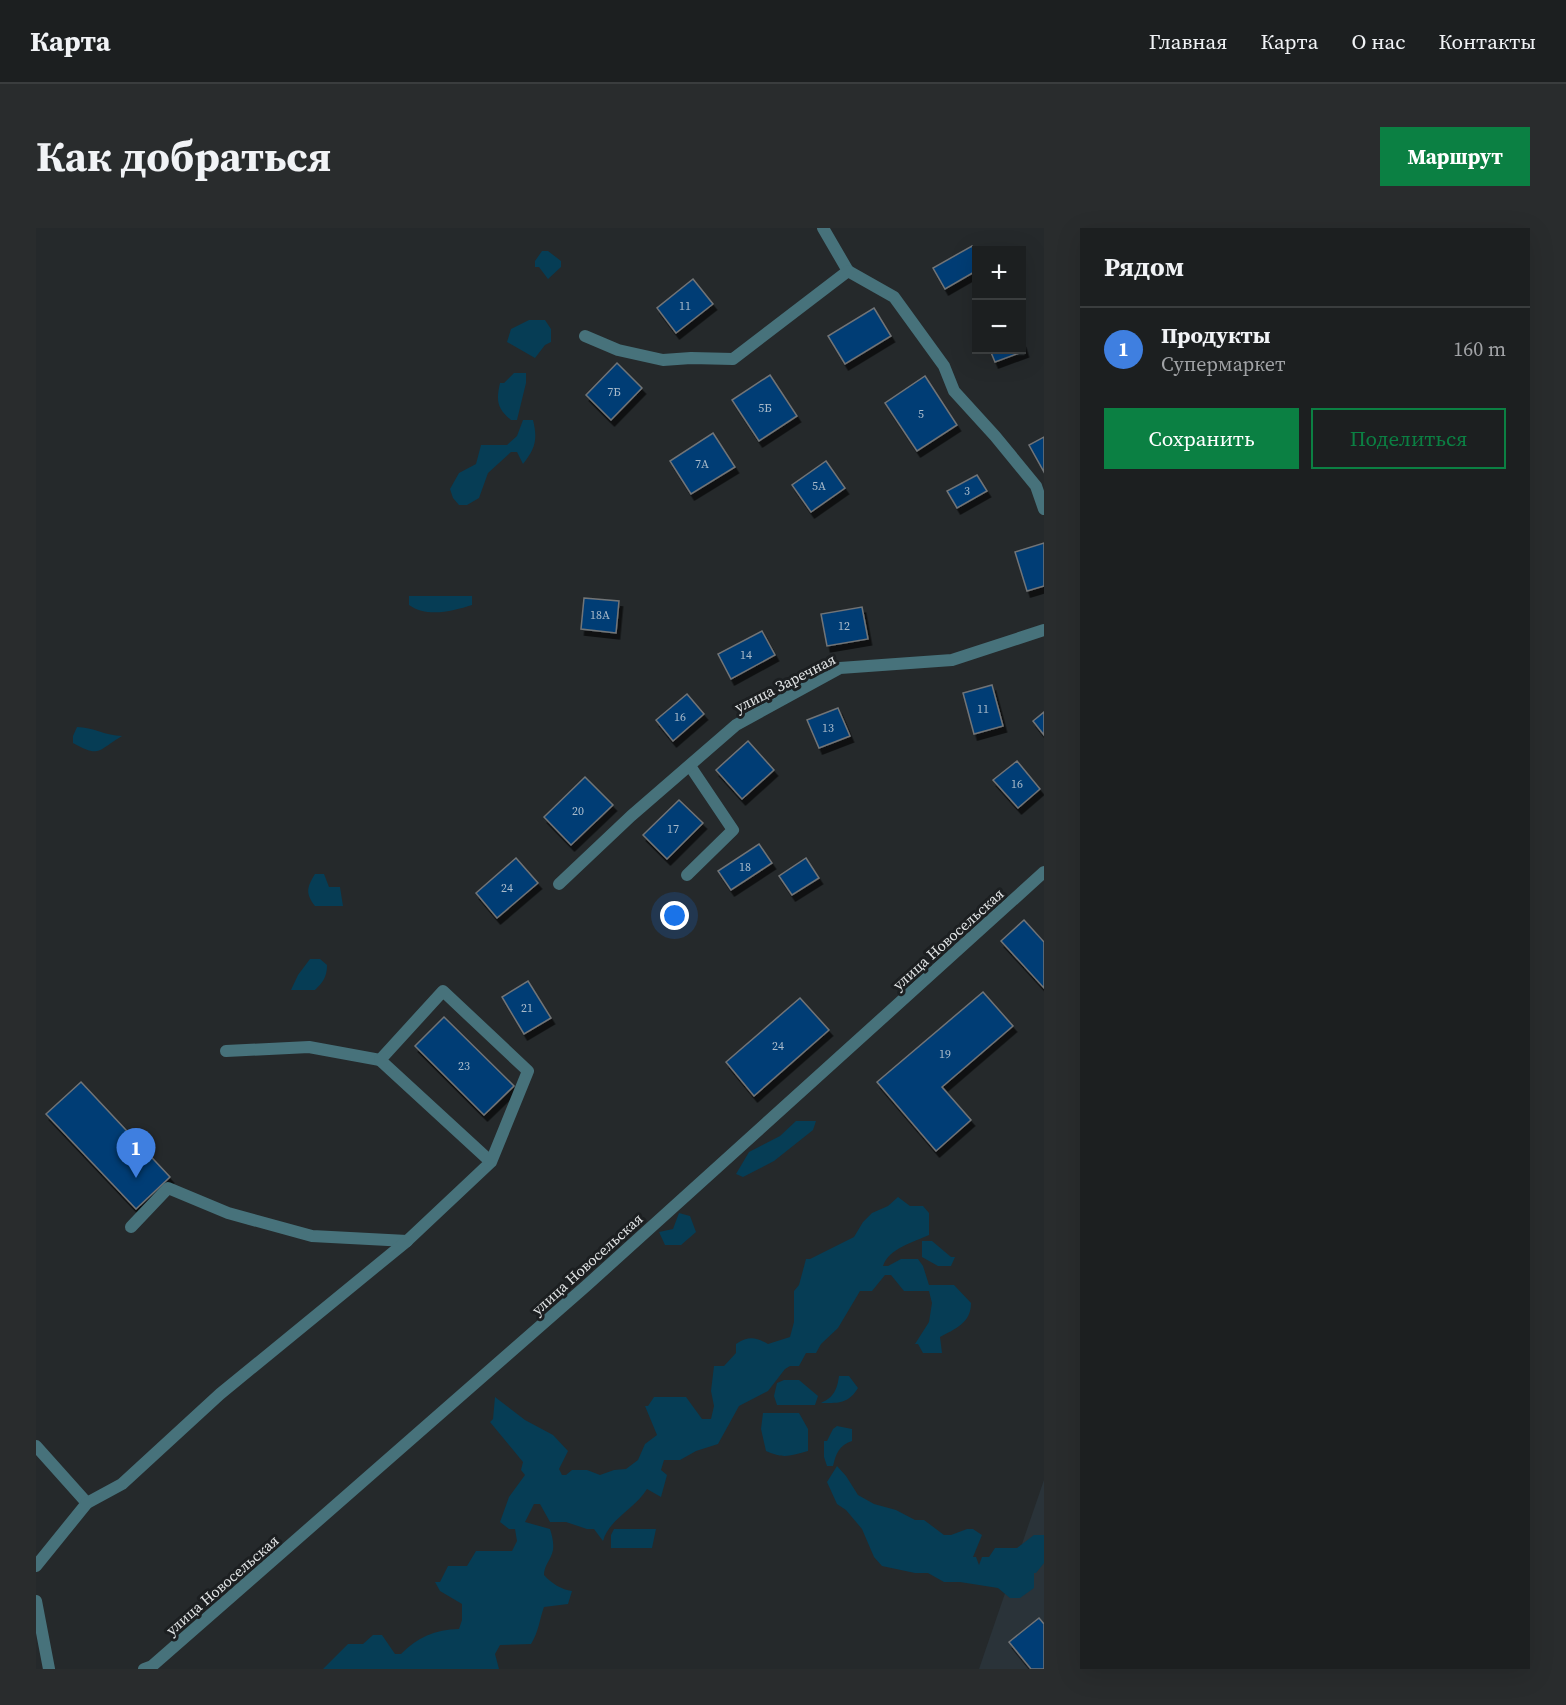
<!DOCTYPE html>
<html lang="ru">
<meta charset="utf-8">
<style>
body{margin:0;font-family:"Source Serif 4",serif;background:#292c2d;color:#f1f3f6}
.controls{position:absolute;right:18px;top:18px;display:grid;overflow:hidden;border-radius:0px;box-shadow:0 6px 24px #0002}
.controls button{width:54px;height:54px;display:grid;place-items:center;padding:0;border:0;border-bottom:2px solid #3a3d3e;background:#1c1f20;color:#f1f3f6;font:30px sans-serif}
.you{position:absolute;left:639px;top:688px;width:21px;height:21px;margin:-15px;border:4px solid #fff;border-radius:50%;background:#1a73e8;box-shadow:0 0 0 9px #1a73e833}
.badge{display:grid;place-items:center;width:39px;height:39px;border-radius:50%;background:#0b8043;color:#fff;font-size:20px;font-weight:700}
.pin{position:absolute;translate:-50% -50px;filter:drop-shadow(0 2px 3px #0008)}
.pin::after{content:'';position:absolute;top:32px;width:21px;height:18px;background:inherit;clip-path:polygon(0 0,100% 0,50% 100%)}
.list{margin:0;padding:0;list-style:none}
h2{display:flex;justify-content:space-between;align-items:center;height:78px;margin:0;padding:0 24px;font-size:26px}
h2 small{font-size:20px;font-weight:400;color:#a0a2a5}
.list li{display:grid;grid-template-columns:39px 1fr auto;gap:18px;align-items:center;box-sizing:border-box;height:84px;padding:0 24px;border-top:2px solid #3a3d3e}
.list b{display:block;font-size:22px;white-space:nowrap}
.list p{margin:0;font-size:20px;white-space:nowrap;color:#a0a2a5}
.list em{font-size:20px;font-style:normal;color:#a0a2a5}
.actions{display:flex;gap:12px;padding:18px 24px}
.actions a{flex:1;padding:14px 0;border:2px solid #0b8043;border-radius:0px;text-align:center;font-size:21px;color:#0b8043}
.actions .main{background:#0b8043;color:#fff}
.map{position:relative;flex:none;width:1008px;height:1441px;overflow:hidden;border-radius:0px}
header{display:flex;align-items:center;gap:36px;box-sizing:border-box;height:84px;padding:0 30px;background:#1c1f20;border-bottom:2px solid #3a3d3e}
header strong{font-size:28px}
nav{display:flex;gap:33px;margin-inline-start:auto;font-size:21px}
.intro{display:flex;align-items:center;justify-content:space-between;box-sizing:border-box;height:144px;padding:0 36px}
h1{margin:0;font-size:42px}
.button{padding:15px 27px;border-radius:0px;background:#0b8043;color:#fff;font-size:21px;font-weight:700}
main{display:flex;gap:36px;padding:0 36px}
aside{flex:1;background:#1c1f20;border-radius:0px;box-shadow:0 6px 24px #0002}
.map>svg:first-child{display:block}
.built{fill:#2a3339}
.green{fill:#063d55}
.building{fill:#033d74;stroke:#717477;stroke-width:1.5;filter:url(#shadow)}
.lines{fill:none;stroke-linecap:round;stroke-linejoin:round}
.lane{stroke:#47727b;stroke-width:12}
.street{stroke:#47727b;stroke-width:12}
.labels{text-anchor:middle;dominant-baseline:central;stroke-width:6;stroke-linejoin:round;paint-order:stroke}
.number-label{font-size:12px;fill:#aabbca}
.street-label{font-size:15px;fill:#e2e5e6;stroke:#1c1f21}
</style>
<header>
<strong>Карта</strong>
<nav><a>Главная</a><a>Карта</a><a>О нас</a><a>Контакты</a></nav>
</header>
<div class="intro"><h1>Как добраться</h1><a class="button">Маршрут</a></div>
<main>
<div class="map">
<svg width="1008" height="1441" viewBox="0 0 1008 1441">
<defs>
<filter id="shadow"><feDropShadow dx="3.5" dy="6" stdDeviation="0" flood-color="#0009"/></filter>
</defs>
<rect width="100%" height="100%" fill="#25292b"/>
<polygon class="built" points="1008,1252 1008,1441 943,1441"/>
<g class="green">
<polygon points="506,23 512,23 525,33 525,39 512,51 503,39 499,39 499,33"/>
<polygon points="493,92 509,92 515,101 515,114 509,117 499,130 471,114 475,101"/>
<path d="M478 145H490V155L481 192H475C461 180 460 173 464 155H468Z"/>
<path d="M487 192H497C502 212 499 221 487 236L481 224H475L452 245 443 270 431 277H423L417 270 414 261 423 245 440 236 445 217H471L481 208Z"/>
<path d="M373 368H436V377C417 383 391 390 373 377Z"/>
<path d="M41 499C57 499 70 508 86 508 61 523 64 530 37 515V508Z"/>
<path d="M279 646H288L293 659H304L307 678H279C269 665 271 659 279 646Z"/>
<path d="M274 731H284L291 737C291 749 287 754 279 762H255L262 747Z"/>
<polygon points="760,893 780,893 777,902 738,933 707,949 700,946 713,924 744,908"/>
<path d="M862 969 874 978H887L893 985V1007C878 1014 853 1020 847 1038H852L865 1031H882L887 1038 893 1057H918L935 1075C935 1095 919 1101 904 1109L906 1125H887L882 1116H879L893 1094 896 1075 893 1063H868L855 1047H849L836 1063H824L802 1100 785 1116 780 1125H770L763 1138H754L749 1141 732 1163 703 1178 682 1216 660 1223 644 1232H628L625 1242 631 1247 625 1269 611 1261C599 1281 573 1291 567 1313L558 1301H551L530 1294H514L504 1276H498L489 1294 514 1301C516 1307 518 1315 517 1322 515 1332 508 1337 508 1347 515 1355 526 1362 536 1363L532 1376 508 1379C503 1393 503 1403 495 1416L464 1417 459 1426 463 1441H287L312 1416H327L337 1407H346L359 1426H365C381 1410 399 1401 423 1401L426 1392V1376L404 1363 399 1354H404L412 1338H431L440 1323H476L481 1313 479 1301H473L464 1294 473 1269 489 1247 485 1242 487 1234 454 1194 457 1191 459 1169 489 1192 517 1207 532 1223 523 1241 526 1247H530L536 1242H551L564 1247 578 1242 590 1241 602 1232 609 1216 621 1207 609 1178H612L618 1169H650L666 1191H675L678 1178 675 1163 678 1138H688L700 1125V1116C713 1108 719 1109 732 1116L754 1109 758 1094V1063L763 1057 770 1031H774L818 1009 827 994 836 985 852 978Z"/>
<polygon points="643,985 654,988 660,1004 645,1017 629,1017 623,1004 637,1001"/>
<polygon points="886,1013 896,1013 915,1029 919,1029 915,1038 902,1038 886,1029"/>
<path d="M803 1148H813L822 1160C812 1176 803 1175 785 1175 798 1169 801 1162 803 1148Z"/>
<polygon points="748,1152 763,1152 782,1168 779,1177 741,1177 738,1168 741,1155"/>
<path d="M727 1185H763L772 1201V1223C753 1228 748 1231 730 1223L725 1201Z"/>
<path d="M801 1198 816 1201V1213C803 1217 800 1226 797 1238H791L788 1229V1213H791L797 1201Z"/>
<polygon points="801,1238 810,1248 822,1267 838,1276 860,1282 879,1292 888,1292 908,1307 915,1307 931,1301 937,1301 946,1307 937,1329 940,1329 943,1337 946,1329 953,1329 959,1320 981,1320 998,1307 1008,1307 1008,1335 1000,1345 998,1345 998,1360 984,1370 974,1370 962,1360 924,1354 908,1354 892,1345 879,1345 846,1338 838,1329 826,1301 810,1282 801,1276 791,1254"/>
<polygon points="578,1301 620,1301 616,1320 575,1320 575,1307"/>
</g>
<g class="building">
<polygon points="936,18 940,26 940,43 909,61 897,40"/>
<polygon points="657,51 677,76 640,105 621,80"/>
<polygon points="838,80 855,108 809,136 792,108"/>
<polygon points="986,113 989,123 959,134 954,122 986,122"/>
<polygon points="581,135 606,160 575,192 550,167"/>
<polygon points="734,147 761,188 723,213 696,172"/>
<polygon points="889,148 921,197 881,223 849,175"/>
<polygon points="677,205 699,239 655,266 634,233"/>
<polygon points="1008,209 1008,244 993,217"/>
<polygon points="790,233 809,260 775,284 756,257"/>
<polygon points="941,247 951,263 921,280 911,263"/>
<polygon points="1008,315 1008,358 991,363 979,324"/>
<polygon points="548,370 583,373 580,405 545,401"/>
<polygon points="826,379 832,411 791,418 785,386"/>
<polygon points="726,403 739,427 695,451 682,426"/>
<polygon points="956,457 967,498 938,506 927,465"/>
<polygon points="651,466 668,486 637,513 620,492"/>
<polygon points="802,480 814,508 783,520 771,492"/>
<polygon points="1008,484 1008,507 997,493"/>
<polygon points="712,513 738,542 706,571 680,542"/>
<polygon points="981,533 1004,561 982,580 957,552"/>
<polygon points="549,549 577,577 535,617 508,589"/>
<polygon points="643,572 667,595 631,631 607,607"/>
<polygon points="723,616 736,635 695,662 682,643"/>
<polygon points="480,630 502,655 461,690 440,665"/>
<polygon points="770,630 783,650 756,667 743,648"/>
<polygon points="988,692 1008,714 1008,760 965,713"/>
<polygon points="492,753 515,790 488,806 466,769"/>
<polygon points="947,764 977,798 906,859 935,892 900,923 841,854"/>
<polygon points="764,770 793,802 718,868 690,834"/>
<polygon points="408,789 478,858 448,887 379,818"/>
<polygon points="45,854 134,949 100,981 10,886"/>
<polygon points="1003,1390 1008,1396 1008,1441 995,1441 973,1414"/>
</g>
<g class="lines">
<g class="lane">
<polyline points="787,0 812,43"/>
<polyline points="549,108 582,122 627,132 655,130 697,131 812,43 858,69 908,138 918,163 959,208 1000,258 1008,281"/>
<polyline points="651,647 697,602 654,538"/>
<polyline points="190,823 273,819 344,832"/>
<polyline points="95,999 132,960 192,985 276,1008 371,1013"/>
<polyline points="0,1218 51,1275"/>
<polyline points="0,1338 51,1275 86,1256 184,1166 371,1013 455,934 492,843 407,763 344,832 455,934"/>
<polyline points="0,1373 13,1441"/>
</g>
<g class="street">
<polyline points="523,656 595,588 700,497 804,440 916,432 1008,402"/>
<polyline points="108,1441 116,1438 550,1058 1008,644"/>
</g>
</g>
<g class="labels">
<g class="number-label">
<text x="649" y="78">11</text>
<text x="578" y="164">7Б</text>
<text x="729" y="180">5Б</text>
<text x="885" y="186">5</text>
<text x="666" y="236">7А</text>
<text x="783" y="258">5А</text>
<text x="931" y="263">3</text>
<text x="564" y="387">18А</text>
<text x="808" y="398">12</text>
<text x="710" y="427">14</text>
<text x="947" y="481">11</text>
<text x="644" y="489">16</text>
<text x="792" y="500">13</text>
<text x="981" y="556">16</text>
<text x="542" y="583">20</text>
<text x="637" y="601">17</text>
<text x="709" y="639">18</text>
<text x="471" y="660">24</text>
<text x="491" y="780">21</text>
<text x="742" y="818">24</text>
<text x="909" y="826">19</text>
<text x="428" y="838">23</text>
</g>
<g class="street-label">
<text transform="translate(749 455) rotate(-27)">улица Заречная</text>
<text transform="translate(912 711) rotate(-42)">улица Новосельская</text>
<text transform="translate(551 1036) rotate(-42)">улица Новосельская</text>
<text transform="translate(186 1357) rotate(-41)">улица Новосельская</text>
</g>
</g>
</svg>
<div class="controls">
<button>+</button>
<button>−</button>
</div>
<div class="you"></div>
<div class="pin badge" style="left:100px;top:950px;background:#3f7fe0">1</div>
</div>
<aside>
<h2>Рядом<small></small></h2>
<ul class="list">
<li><span class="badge" style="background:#3f7fe0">1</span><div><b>Продукты</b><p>Супермаркет</p></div><em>160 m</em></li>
</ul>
<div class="actions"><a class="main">Сохранить</a><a>Поделиться</a></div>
</aside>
</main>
